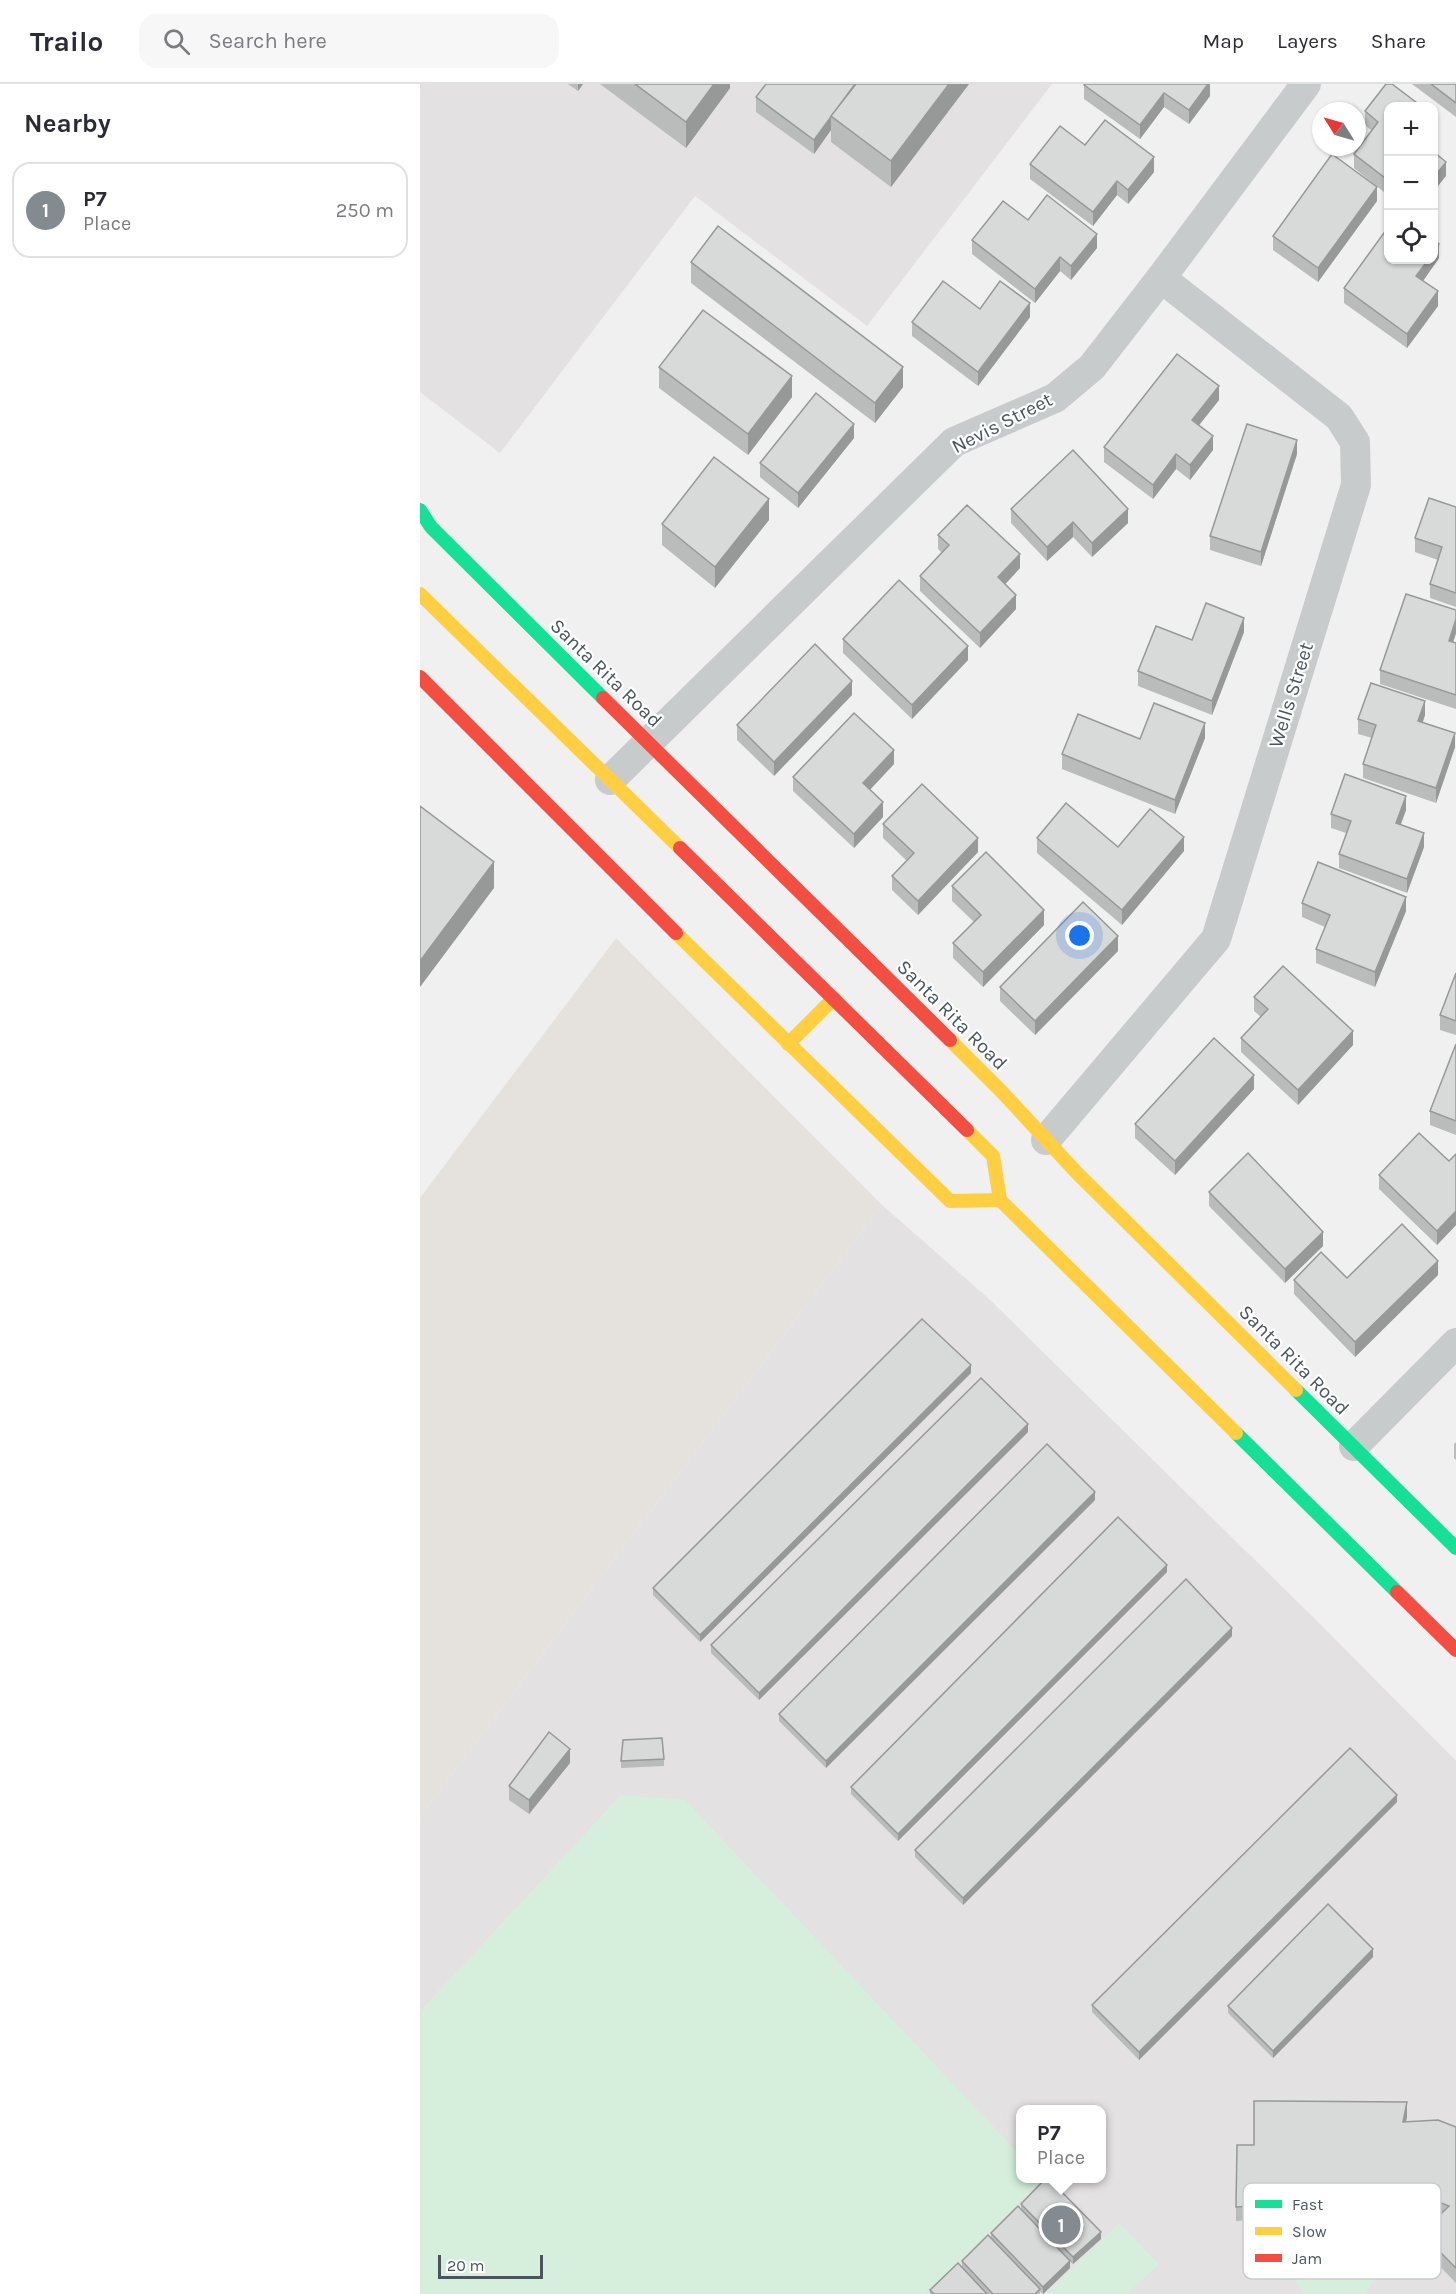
<!DOCTYPE html>
<meta charset="utf-8">
<style>
body{margin:0;font-family:Karla,sans-serif;background:#f7f7f7;color:#2b2b33}
.controls{position:absolute;right:18px;top:18px;display:grid;overflow:hidden;border-radius:12px;box-shadow:0 2px 4px #0004}
.controls button{width:54px;height:54px;display:grid;place-items:center;padding:0;border:0;border-bottom:2px solid #e1e1e2;background:#fff;color:#2b2b33;font:30px sans-serif}
.compass{position:absolute;left:892px;top:18px;width:54px;height:54px;border-radius:50%;background:#fff;box-shadow:0 2px 4px #0004;rotate:307deg}
.scale{position:absolute;left:18px;bottom:15px;width:105px;box-sizing:border-box;padding-left:6px;border:3px solid #48555c;border-top:0;font-size:16px;line-height:21px;white-space:nowrap;color:#48555c;-webkit-text-stroke:4px #fff;paint-order:stroke}
.you{position:absolute;left:660px;top:852px;width:21px;height:21px;margin:-15px;border:4px solid #fff;border-radius:50%;background:#1a73e8;box-shadow:0 0 0 9px #1a73e833}
.badge{display:grid;place-items:center;width:39px;height:39px;border-radius:50%;background:#838b90;color:#fff;font-size:20px;font-weight:700}
.pin{position:absolute;translate:-50% -50%;border:3px solid #fff;box-shadow:0 2px 6px #0006}
.popup{position:absolute;left:596px;top:2021px;width:90px;height:78px;box-sizing:border-box;display:grid;place-content:center;border-radius:12px;background:#fff;filter:drop-shadow(0 2px 4px #0005);font-size:20px;white-space:nowrap;color:#7c7c81}
.popup b{font-size:22px;color:#2b2b33}
.popup::after{content:'';position:absolute;left:50%;top:100%;margin-left:-12px;border:12px solid transparent;border-top-color:#fff}
.list{margin:0;padding:0;list-style:none}
h2{display:flex;justify-content:space-between;align-items:center;height:78px;margin:0;padding:0 24px;font-size:26px}
h2 small{font-size:20px;font-weight:400;color:#7c7c81}
.list li{display:grid;grid-template-columns:39px 1fr auto;gap:18px;align-items:center;box-sizing:border-box;height:96px;margin:0 12px 12px;padding:0 12px;border:2px solid #e1e1e2;border-radius:18px}
.list b{display:block;font-size:22px;white-space:nowrap}
.list p{margin:0;font-size:20px;white-space:nowrap;color:#7c7c81}
.list em{font-size:20px;font-style:normal;color:#7c7c81}
.icon{flex:none;width:33px;height:33px;fill:none;stroke:currentColor;stroke-width:2;stroke-linecap:round;stroke-linejoin:round}
.map{position:relative;flex:none;width:1036px;height:2210px;overflow:hidden}
header{display:flex;align-items:center;gap:36px;box-sizing:border-box;height:84px;padding:0 30px;background:#fff;border-bottom:2px solid #e1e1e2}
header strong{font-size:28px}
nav{display:flex;gap:33px;margin-inline-start:auto;font-size:21px}
.search{width:420px;height:54px;background:#f7f7f7;display:flex;align-items:center;gap:15px;box-sizing:border-box;padding:0 21px;border-radius:18px;color:#7c7c81;font-size:22px}
main{display:flex}
aside{flex:1;background:#fff}
.map>svg:first-child{display:block}
.commercial{fill:#e5e2de}
.education{fill:#e3e1e2;fill-rule:evenodd}
.green{fill:#d6efdc}
.lines{fill:none;stroke-linecap:round;stroke-linejoin:round}
.street{stroke:#c8cbcc;stroke-width:30}
.fast{stroke:#16e098;stroke-width:14}
.slow{stroke:#ffcf43;stroke-width:14}
.jam{stroke:#f24e42;stroke-width:14}
.wall{fill:#babbbb}
.shaded-wall{fill:#979898}
.building{fill:#d8d9d9;stroke:#979898;stroke-width:1.5}
.labels{text-anchor:middle;dominant-baseline:central;stroke-width:4.5;stroke-linejoin:round;paint-order:stroke}
.street-label{font-size:20px;fill:#48555c;stroke:#fff}
.key{fill:#fff;stroke:#c8ccce;stroke-width:1.5}
.key-label{font-size:16px;fill:#48555c}
</style>
<header>
<strong>Trailo</strong>
<div class="search"><svg class="icon" aria-label="search" viewBox="0 0 24 24"><circle cx="10" cy="10" r="6"/><path d="M15 15l6 6"/></svg>Search here</div>
<nav><a>Map</a><a>Layers</a><a>Share</a></nav>
</header>
<main>
<aside>
<h2>Nearby<small></small></h2>
<ul class="list">
<li><span class="badge">1</span><div><b>P7</b><p>Place</p></div><em>250 m</em></li>
</ul>
</aside>
<div class="map">
<svg width="1036" height="2210" viewBox="0 0 1036 2210">
<rect width="100%" height="100%" fill="#f1f0f0"/>
<polygon class="commercial" points="196,854 462,1121 0,1732 0,1114"/>
<g class="education">
<polygon points="0,0 632,0 447,242 275,112 80,369 0,308"/>
<path d="M462 1121 568 1214 896 1536 1036 1677V2210H0V1732ZM600 2026H682V2094H600Z"/>
</g>
<g class="green">
<polygon points="201,1711 265,1716 600,2071 600,2094 623,2095 506,2210 0,2210 0,1927"/>
<polygon points="699,2139 739,2180 707,2210 625,2210"/>
<polygon points="860,2166 926,2166 955,2194 945,2210 885,2210 873,2195"/>
</g>
<g class="lines">
<g class="street">
<polyline points="190,696 534,358 635,314 672,283 741,194 886,0"/>
<polyline points="626,1056 796,855 936,401 935,358 919,333 741,194"/>
<polyline points="934,1362 1036,1259"/>
</g>
<g class="fast">
<polyline points="0,426 11,443 183,614"/>
<polyline points="876,1306 1036,1464"/>
<polyline points="816,1349 977,1508"/>
</g>
<g class="slow">
<polyline points="0,510 260,764"/>
<polyline points="256,849 530,1117 580,1116"/>
<polyline points="530,956 582,1008 657,1089 876,1306"/>
<polyline points="368,960 414,914"/>
<polyline points="547,1046 573,1072 580,1116 816,1349"/>
</g>
<g class="jam">
<polyline points="0,593 256,849"/>
<polyline points="183,614 530,956"/>
<polyline points="260,764 547,1046"/>
<polyline points="977,1508 1036,1566"/>
</g>
</g>
<g class="wall">
<polygon points="148,0 163,0 158,7"/>
<polygon points="180,0 310,0 310,4 266,64"/>
<polygon points="346,0 549,0 471,103 411,58 411,46 394,70 336,28 336,13"/>
<polygon points="790,0 790,12 769,40 744,23 720,55 664,15 664,1"/>
<polygon points="992,0 1036,0 1036,33"/>
<polygon points="969,22 969,112 934,84 934,70 952,47 945,41 945,27"/>
<polygon points="665,61 734,88 708,120 697,111 673,142 610,95 610,80"/>
<polygon points="957,117 898,198 853,166 853,152"/>
<polygon points="608,136 677,164 651,196 640,187 615,219 552,170 552,156"/>
<polygon points="1019,174 1003,197 1018,222 987,264 924,219 924,204"/>
<polygon points="271,178 483,303 455,339 271,199"/>
<polygon points="560,225 610,233 558,302 492,252 492,238"/>
<polygon points="239,283 372,313 328,371 239,304"/>
<polygon points="799,316 779,341 793,366 770,396 756,385 733,415 684,378 684,363"/>
<polygon points="434,354 378,424 340,393 340,379"/>
<polygon points="877,370 841,482 790,466 790,452"/>
<polygon points="1036,423 1036,523 1010,514 1010,500 1018,476 995,468 995,454"/>
<polygon points="591,425 708,439 672,473 653,453 627,477 591,439"/>
<polygon points="349,436 295,504 242,461 242,440"/>
<polygon points="518,451 600,484 585,500 596,525 560,564 500,507 500,492 522,469 518,465"/>
<polygon points="1036,526 1036,549 1033,558 1036,559 1036,625 960,600 960,586"/>
<polygon points="824,548 792,631 718,602 718,587 772,556"/>
<polygon points="423,555 548,576 492,635 423,569"/>
<polygon points="432,611 354,692 317,656 317,641"/>
<polygon points="1005,631 1003,638 1035,663 1016,719 943,694 943,680 952,654 938,650 938,635"/>
<polygon points="785,654 755,730 642,685 642,670 720,655"/>
<polygon points="474,680 450,706 463,733 434,764 373,707 373,693"/>
<polygon points="986,726 981,740 1004,763 987,809 919,784 919,770 926,749 911,744 911,730"/>
<polygon points="463,740 558,768 498,831 472,806 472,792 487,777 463,754"/>
<polygon points="617,754 698,763 764,767 702,841 617,769"/>
<polygon points="532,802 624,841 563,903 533,874 533,859 554,838 532,817"/>
<polygon points="882,819 986,827 955,903 896,879 896,865 905,843 882,833"/>
<polygon points="698,867 615,951 580,917 580,903"/>
<polygon points="1036,889 1036,951 1020,946 1020,931"/>
<polygon points="834,913 933,961 878,1021 821,968 821,954 841,933 834,927"/>
<polygon points="1036,960 1036,1051 1010,1041 1010,1027"/>
<polygon points="834,1005 755,1091 715,1054 715,1040"/>
<polygon points="1036,1070 1036,1141 1017,1161 959,1105 959,1091 1029,1077"/>
<polygon points="789,1108 903,1162 865,1199 789,1122"/>
<polygon points="1018,1191 935,1273 874,1210 874,1196"/>
<polygon points="551,1289 280,1558 233,1511 233,1504"/>
<polygon points="608,1348 339,1616 291,1569 291,1561"/>
<polygon points="1036,1358 1036,1376 1034,1374 1034,1360"/>
<polygon points="675,1416 406,1684 359,1637 359,1630"/>
<polygon points="747,1488 478,1757 431,1710 431,1703"/>
<polygon points="812,1552 543,1821 495,1773 495,1766"/>
<polygon points="244,1675 244,1682 201,1684 201,1677"/>
<polygon points="150,1679 109,1730 89,1716 89,1702"/>
<polygon points="977,1718 719,1976 672,1928 672,1921"/>
<polygon points="953,1873 853,1974 808,1929 808,1922"/>
<polygon points="987,2033 986,2037 1036,2043 1036,2199 1001,2163 1001,2149 1019,2132 986,2119 986,2159 834,2155 832,2136 816,2137 816,2123 834,2061"/>
<polygon points="601,2120 681,2155 653,2180 650,2178 650,2184 623,2210 620,2207 620,2210 507,2210 510,2210 510,2206 542,2183 542,2177 571,2154 571,2149 601,2126"/>
</g>
<g class="shaded-wall">
<polygon points="158,0 163,0 158,7"/>
<polygon points="294,0 310,0 310,4 266,64 266,38"/>
<polygon points="435,0 411,32 411,46 394,70 394,56"/>
<polygon points="529,0 549,0 471,103 471,77"/>
<polygon points="788,0 790,0 790,12 769,40 769,26"/>
<polygon points="744,9 744,23 720,55 720,41"/>
<polygon points="1016,34 1016,48 1014,51 1014,37"/>
<polygon points="734,73 734,88 708,120 708,106"/>
<polygon points="1026,78 1026,92 1014,107 1014,93"/>
<polygon points="697,97 697,111 673,142 673,128"/>
<polygon points="957,103 957,117 898,198 898,184"/>
<polygon points="677,150 677,164 651,196 651,182"/>
<polygon points="1019,160 1019,174 996,207 996,192 1008,176 1014,176 1014,168"/>
<polygon points="640,173 640,187 615,219 615,205"/>
<polygon points="1018,207 1018,222 987,264 987,250"/>
<polygon points="610,219 610,233 558,302 558,288"/>
<polygon points="483,283 483,303 455,339 455,319"/>
<polygon points="372,292 372,313 328,371 328,350"/>
<polygon points="799,302 799,316 772,350 772,336"/>
<polygon points="434,340 434,354 378,424 378,409"/>
<polygon points="793,352 793,366 770,396 770,381"/>
<polygon points="877,356 877,370 841,482 841,468"/>
<polygon points="756,370 756,385 733,415 733,401"/>
<polygon points="349,415 349,436 295,504 295,483"/>
<polygon points="708,425 708,439 672,473 672,459"/>
<polygon points="653,438 653,453 627,477 627,463"/>
<polygon points="600,470 600,484 578,508 578,493"/>
<polygon points="596,511 596,525 560,564 560,549"/>
<polygon points="824,534 824,548 792,631 792,617"/>
<polygon points="1036,535 1036,549 1029,571 1029,557"/>
<polygon points="548,562 548,576 492,635 492,621"/>
<polygon points="432,597 432,611 354,692 354,678"/>
<polygon points="1005,617 1005,631 998,651 998,637"/>
<polygon points="785,639 785,654 755,730 755,716"/>
<polygon points="1035,649 1035,663 1016,719 1016,704"/>
<polygon points="474,666 474,680 443,713 443,699"/>
<polygon points="986,712 986,726 976,753 976,739"/>
<polygon points="463,718 463,733 434,764 434,750"/>
<polygon points="1004,749 1004,763 987,809 987,795"/>
<polygon points="764,753 764,767 702,841 702,826"/>
<polygon points="558,754 558,768 498,831 498,817"/>
<polygon points="74,778 74,804 0,903 0,877"/>
<polygon points="986,813 986,827 955,903 955,888"/>
<polygon points="624,826 624,841 563,903 563,888"/>
<polygon points="698,852 698,867 615,951 615,937"/>
<polygon points="933,947 933,961 878,1021 878,1006"/>
<polygon points="834,991 834,1005 755,1091 755,1077"/>
<polygon points="1036,1127 1036,1141 1017,1161 1017,1147"/>
<polygon points="903,1148 903,1162 865,1199 865,1185"/>
<polygon points="1018,1177 1018,1191 935,1273 935,1258"/>
<polygon points="551,1281 551,1289 280,1558 280,1551"/>
<polygon points="608,1340 608,1348 339,1616 339,1609"/>
<polygon points="675,1408 675,1416 406,1684 406,1677"/>
<polygon points="747,1481 747,1488 478,1757 478,1750"/>
<polygon points="812,1544 812,1552 543,1821 543,1814"/>
<polygon points="150,1665 150,1679 109,1730 109,1716"/>
<polygon points="977,1711 977,1718 719,1976 719,1968"/>
<polygon points="953,1865 953,1873 853,1974 853,1967"/>
<polygon points="987,2018 987,2033 983,2052 983,2038"/>
<polygon points="681,2148 681,2155 653,2180 653,2173"/>
<polygon points="650,2177 650,2184 623,2210 623,2203"/>
</g>
<g class="building">
<polygon points="215,0 294,0 266,38"/>
<polygon points="346,0 435,0 394,56 336,13"/>
<polygon points="436,0 529,0 471,77 411,32"/>
<polygon points="665,0 788,0 769,26 744,9 720,41 664,1"/>
<polygon points="966,0 972,0 1001,22 969,22 969,97 934,70 958,38 945,27"/>
<polygon points="1011,0 1036,0 1036,19"/>
<polygon points="685,36 734,73 708,106 697,97 673,128 610,80 640,42 665,61"/>
<polygon points="1014,68 1026,78 1014,93"/>
<polygon points="912,70 957,103 898,184 853,152"/>
<polygon points="627,111 677,150 651,182 640,173 615,205 552,156 583,117 608,136"/>
<polygon points="298,142 483,283 455,319 271,178"/>
<polygon points="969,142 969,176 1008,176 996,192 1018,207 987,250 924,204"/>
<polygon points="1014,156 1019,160 1014,168"/>
<polygon points="523,197 560,225 580,197 610,219 558,288 492,238"/>
<polygon points="283,226 372,292 328,350 239,283"/>
<polygon points="757,270 799,302 772,336 793,352 770,381 756,370 733,401 684,363"/>
<polygon points="396,309 434,340 378,409 340,379"/>
<polygon points="827,340 877,356 841,468 790,452"/>
<polygon points="653,366 708,425 672,459 653,438 627,463 591,425"/>
<polygon points="294,373 349,415 295,483 242,440"/>
<polygon points="1009,414 1036,423 1036,509 1010,500 1022,463 995,454"/>
<polygon points="547,421 600,470 578,493 596,511 560,549 500,492 529,461 518,451"/>
<polygon points="479,496 548,562 492,621 423,555"/>
<polygon points="986,510 1036,526 1036,535 1029,557 1036,559 1036,611 960,586"/>
<polygon points="786,519 824,534 792,617 718,587 736,542 772,556"/>
<polygon points="395,560 432,597 354,678 317,641"/>
<polygon points="951,599 1005,617 998,637 1035,649 1016,704 943,680 956,641 938,635"/>
<polygon points="734,619 785,639 755,716 642,670 658,630 720,655"/>
<polygon points="434,629 474,666 443,699 463,718 434,750 373,693"/>
<polygon points="925,690 986,712 976,739 1004,749 987,795 919,770 931,737 911,730"/>
<polygon points="502,700 558,754 498,817 472,792 494,769 463,740"/>
<polygon points="646,719 698,763 730,725 764,753 702,826 617,754"/>
<polygon points="0,722 74,778 0,877"/>
<polygon points="566,768 624,826 563,888 533,859 561,831 532,802"/>
<polygon points="898,778 986,813 955,888 896,865 910,831 882,819"/>
<polygon points="663,818 698,852 615,937 580,903"/>
<polygon points="863,882 933,947 878,1006 821,954 848,925 834,913"/>
<polygon points="1036,889 1036,937 1020,931"/>
<polygon points="794,954 834,991 755,1077 715,1040"/>
<polygon points="1036,960 1036,1037 1010,1027"/>
<polygon points="999,1049 1029,1077 1036,1070 1036,1127 1017,1147 959,1091"/>
<polygon points="828,1069 903,1148 865,1185 789,1108"/>
<polygon points="982,1140 1018,1177 935,1258 874,1196 901,1168 927,1194"/>
<polygon points="502,1235 551,1281 280,1551 233,1504"/>
<polygon points="561,1294 608,1340 339,1609 291,1561"/>
<polygon points="627,1360 675,1408 406,1677 359,1630"/>
<polygon points="698,1433 747,1481 478,1750 431,1703"/>
<polygon points="766,1495 812,1544 543,1814 495,1766"/>
<polygon points="129,1648 150,1665 109,1716 89,1702"/>
<polygon points="242,1654 244,1675 201,1677 203,1656"/>
<polygon points="930,1664 977,1711 719,1968 672,1921"/>
<polygon points="908,1820 953,1865 853,1967 808,1922"/>
<polygon points="834,2017 987,2018 983,2038 1018,2036 1036,2043 1036,2184 1001,2149 1029,2122 986,2105 986,2145 834,2141 832,2122 816,2123 817,2061 834,2061"/>
<polygon points="626,2094 628,2094 681,2148 653,2173 601,2120"/>
<polygon points="598,2122 650,2177 623,2203 571,2149"/>
<polygon points="568,2151 620,2205 615,2210 573,2210 542,2177"/>
<polygon points="538,2179 567,2210 514,2210 510,2206"/>
</g>
<g class="labels">
<g class="street-label">
<text transform="translate(582 339) rotate(-27)">Nevis Street</text>
<text transform="translate(186 589) rotate(44)">Santa Rita Road</text>
<text transform="translate(871 611) rotate(-73)">Wells Street</text>
<text transform="translate(532 931) rotate(45)">Santa Rita Road</text>
<text transform="translate(874 1276) rotate(45)">Santa Rita Road</text>
</g>
</g>
<rect x="823" y="2099" width="198" height="96" rx="9" class="key"/>
<rect x="835" y="2116" width="27" height="8" fill="#16e098"/>
<rect x="835" y="2143" width="27" height="8" fill="#ffcf43"/>
<rect x="835" y="2170" width="27" height="8" fill="#f24e42"/>
<g class="key-label">
<text x="872" y="2126">Fast</text>
<text x="872" y="2153">Slow</text>
<text x="872" y="2180">Jam</text>
</g>
</svg>
<div class="controls">
<button>+</button>
<button>−</button>
<button><svg class="icon" aria-label="locate" viewBox="0 0 24 24"><circle cx="12" cy="12" r="6"/><path d="M12 2v4M12 18v4M2 12h4M18 12h4"/></svg></button>
</div>
<svg class="compass" viewBox="-18 -18 36 36"><path d="M0-13l5 13h-10z" fill="#e53935"/><path d="M0 13l5-13h-10z" fill="#7c7c81"/></svg>
<div class="scale">20 m</div>
<div class="you"></div>
<div class="pin badge" style="left:641px;top:2141px">1</div>
<div class="popup"><b>P7</b>Place</div>
</div>
</main>
